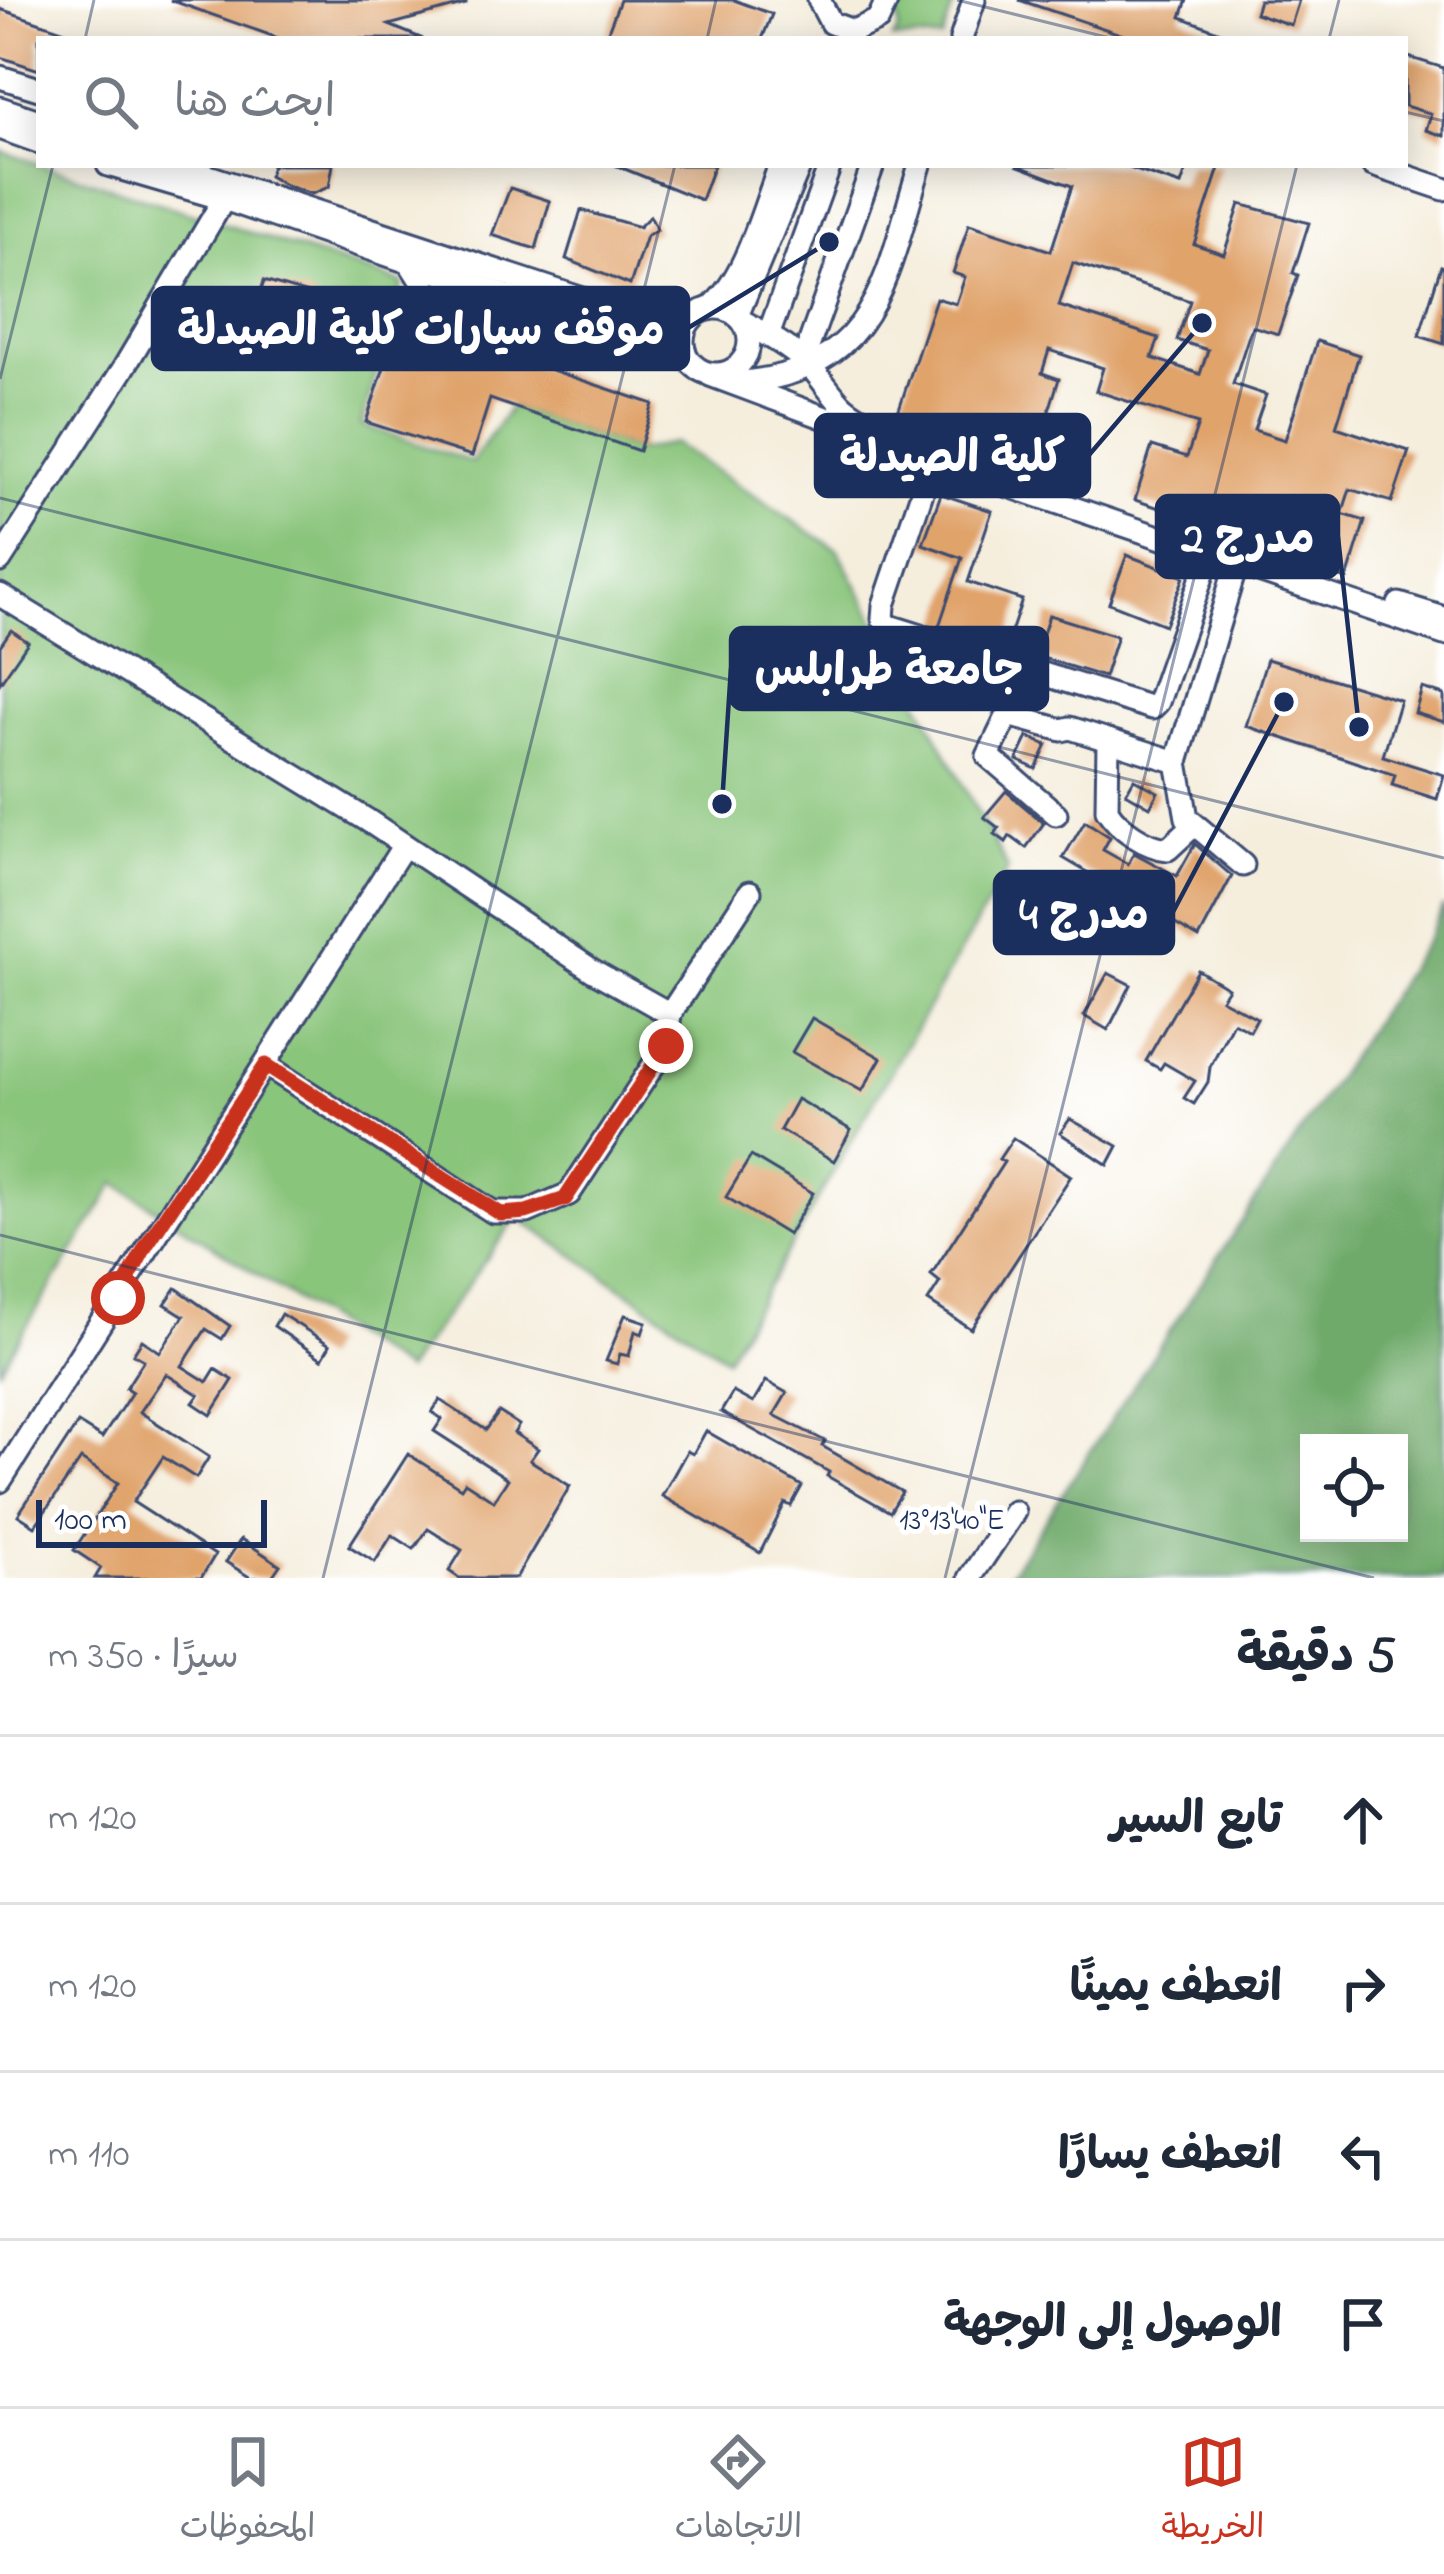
<!DOCTYPE html>
<html lang="ar">
<meta charset="utf-8">
<style>
body{margin:0;font-family:"Indie Flower","Playpen Sans Arabic",sans-serif;background:#f2f2f3;color:#1f2937;direction:rtl}
.controls{position:absolute;right:36px;bottom:36px;display:grid;overflow:hidden;border-radius:0px;box-shadow:0 6px 30px #0003}
.controls button{width:108px;height:108px;display:grid;place-items:center;padding:0;border:0;border-bottom:3px solid #e0e1e3;background:#fff;color:#1f2937;font:60px sans-serif}
.scale{position:absolute;left:36px;bottom:30px;width:231px;box-sizing:border-box;padding-left:12px;border:6px solid #1b2f5e;border-top:0;font-size:33px;line-height:42px;white-space:nowrap;color:#1b2f5e;-webkit-text-stroke:9px #fff;paint-order:stroke}
.stop{position:absolute;width:36px;height:36px;margin:-27px;border:9px solid #c8321e;border-radius:50%;background:#fff}
.stop.end{background:#c8321e;border-color:#fff;box-shadow:0 3px 12px #0008}
.list{margin:0;padding:0;list-style:none}
h2{display:flex;justify-content:space-between;align-items:center;height:156px;margin:0;padding:0 48px;font-size:51px}
h2 small{font-size:39px;font-weight:400;color:#747a83}
.list li{display:grid;grid-template-columns:78px 1fr auto;gap:36px;align-items:center;box-sizing:border-box;height:168px;padding:0 48px;border-top:3px solid #e0e1e3}
.list b{display:block;font-size:45px;white-space:nowrap}
.list em{font-size:39px;font-style:normal;color:#747a83}
.icon{flex:none;width:66px;height:66px;fill:none;stroke:currentColor;stroke-width:2;stroke-linecap:round;stroke-linejoin:round}
.map{position:relative;flex:none;width:1444px;height:1578px;overflow:hidden;direction:ltr}
.search{position:absolute;background:#fff;box-shadow:0 6px 30px #0003;left:36px;right:36px;top:36px;height:132px;display:flex;align-items:center;gap:30px;box-sizing:border-box;padding:0 42px;border-radius:0px;color:#747a83;font-size:45px}
.sheet{height:828px;background:#fff}
nav{display:flex;justify-content:space-around;align-items:center;box-sizing:border-box;height:168px;border-top:3px solid #e0e1e3;background:#fff;font-size:33px;color:#747a83}
nav a{display:grid;justify-items:center;gap:6px}
nav .on{color:#c8321e}
.map>svg:first-child{display:block}
.green{fill:#8ac57b;stroke:#527a6c;stroke-width:3}
.forest{fill:#6faa6b;stroke:#456c64;stroke-width:3;fill-rule:evenodd}
.building{fill:#e0a36b;fill-rule:evenodd}
.lines{fill:none;stroke-linecap:round;stroke-linejoin:round}
.minor-casing{stroke:#3c4c71;stroke-width:27}
.minor{stroke:#fff;stroke-width:21}
.route{stroke:#c8321e;stroke-width:15}
.ticks{fill:none;stroke:#1b2f5e;stroke-width:3;stroke-opacity:0.45}
.ticks-label{font-size:30px;text-anchor:middle;fill:#1b2f5e;stroke:#fff;stroke-width:10;stroke-linejoin:round;paint-order:stroke}
.leader{fill:none;stroke:#1b2f5e;stroke-width:4.5}
.callout-dot{fill:#1b2f5e;stroke:#fff;stroke-width:4.5}
.callout{fill:#1b2f5e;stroke:#1b2f5e;stroke-width:4.5}
.callout-label{font-size:45px;text-anchor:middle;font-weight:bold;fill:#fff}
</style>
<div class="map">
<svg width="1444" height="1578" viewBox="0 0 1444 1578">
<rect width="100%" height="100%" fill="#fff"/>
<filter id="ink" filterUnits="userSpaceOnUse"><feTurbulence type="fractalNoise" baseFrequency=".00833" numOctaves="2"/><feDisplacementMap in="SourceGraphic" scale="24" xChannelSelector="R" yChannelSelector="G"/><feConvolveMatrix kernelMatrix="1 2 1 2 8 2 1 2 1" color-interpolation-filters="sRGB"/></filter>
<filter id="wash" filterUnits="userSpaceOnUse"><feTurbulence type="fractalNoise" baseFrequency=".004" numOctaves="4" result="noise"/><feDisplacementMap in="SourceGraphic" scale="48" xChannelSelector="R" yChannelSelector="G"/><feGaussianBlur stdDeviation="2.7" result="paint"/><feColorMatrix in="noise" values="0 0 0 0 0 0 0 0 0 0 0 0 0 0 0 0 0 1.4 0 .05"/><feComposite in="paint" operator="in"/></filter>
<g filter="url(#wash)">
<rect width="100%" height="100%" fill="#f5eedd"/>
<g class="green">
<polygon points="896,0 955,0 942,39 893,39 899,29"/>
<polygon points="0,151 403,283 361,425 472,462 511,406 639,451 673,443 838,550 1008,869 726,1358 517,1217 405,1371 116,1183 0,1369"/>
</g>
<path class="forest" d="M1444 906V1578H1007L1428 938ZM1309 1443H1399V1533H1309Z"/>
<g id="blocks">
<g class="building">
<polygon points="170,0 465,0 466,4 389,25 423,39 281,39"/>
<polygon points="620,0 734,0 772,14 762,39 605,39"/>
<polygon points="1019,0 1187,0 1181,17 1238,39 1135,39"/>
<polygon points="1259,0 1299,0 1291,25 1255,13"/>
<polygon points="0,9 83,37 83,39 39,39 39,70 0,57"/>
<polygon points="1405,56 1444,68 1444,136 1426,130 1431,114 1405,106"/>
<polygon points="272,165 333,165 329,187 312,194 287,186 269,176"/>
<polygon points="615,165 714,165 701,200"/>
<path d="M1016 165H1120L1181 185 1188 165H1220L1194 244 1224 254 1240 204 1309 223 1293 273 1298 275 1278 334 1252 326 1233 384 1266 395 1254 430 1285 440 1317 341 1359 355 1336 427 1409 451 1392 502 1350 489 1342 514 1365 521 1347 579 1214 540 1221 517 1193 508 1190 518 1135 500 1152 446 1187 457 1198 424 1096 391 1103 368 1049 350 1042 373 1059 379 1028 477 893 427 936 298 956 304 965 277 953 273 969 224 1051 251 1072 186ZM1073 263 1190 301 1177 340 1208 350 1200 374 1152 358 1159 338 1059 306Z"/>
<polygon points="510,188 550,201 536,249 492,235"/>
<polygon points="581,210 639,227 650,216 657,230 646,236 630,285 566,259"/>
<polygon points="1441,266 1444,267 1444,344 1419,336"/>
<polygon points="264,281 315,296 306,326 254,314"/>
<polygon points="400,319 653,404 639,451 490,399 472,456 366,422"/>
<polygon points="941,494 992,511 968,582 1022,600 1006,647 939,626 962,558 923,544"/>
<polygon points="1127,555 1184,577 1165,625 1109,603"/>
<polygon points="1049,615 1117,636 1104,677 1036,656"/>
<polygon points="11,630 28,642 0,683 0,646"/>
<polygon points="1267,659 1400,700 1383,756 1444,775 1437,799 1392,785 1395,775 1246,726"/>
<polygon points="1422,688 1444,695 1444,722 1415,713"/>
<polygon points="1028,737 1047,745 1036,769 1017,760"/>
<polygon points="1134,779 1158,792 1150,807 1126,793"/>
<polygon points="1006,791 1044,823 1026,848 1010,836 1006,842 995,834 999,828 984,817"/>
<polygon points="1085,821 1110,837 1103,850 1128,864 1134,853 1177,876 1195,844 1232,876 1199,938 1063,858"/>
<polygon points="1198,970 1228,988 1221,999 1257,1018 1250,1031 1233,1022 1210,1067 1208,1082 1194,1104 1184,1098 1195,1081 1164,1063 1160,1069 1146,1061"/>
<polygon points="1108,973 1131,985 1108,1030 1084,1016"/>
<polygon points="812,1018 881,1058 862,1091 792,1052"/>
<polygon points="797,1099 851,1130 834,1161 780,1130"/>
<polygon points="1070,1119 1118,1146 1108,1165 1060,1133"/>
<polygon points="1013,1138 1071,1176 971,1329 928,1301 940,1282 931,1275 1004,1162 999,1159"/>
<polygon points="751,1156 813,1193 788,1235 726,1197"/>
<polygon points="176,1288 230,1326 222,1339 206,1329 182,1366 207,1382 215,1369 233,1380 211,1415 193,1403 199,1395 166,1374 140,1412 209,1457 196,1478 163,1457 133,1502 215,1555 201,1578 95,1578 101,1568 74,1550 118,1483 81,1459 35,1526 18,1515 78,1423 102,1438 132,1392 126,1388 144,1360 133,1354 142,1340 160,1352 184,1316 165,1304"/>
<polygon points="281,1314 330,1345 322,1359 274,1326"/>
<polygon points="625,1315 646,1322 642,1334 635,1331 629,1356 620,1354 617,1364 606,1361"/>
<polygon points="766,1381 787,1393 774,1415 825,1441 822,1446 902,1492 890,1512 827,1476 829,1472 721,1412 733,1392 753,1403"/>
<polygon points="440,1400 486,1430 499,1412 519,1425 514,1433 538,1449 530,1460 570,1486 516,1578 459,1578 449,1571 462,1550 428,1529 414,1549 392,1535 375,1562 349,1546 408,1454 461,1488 465,1482 494,1501 508,1479 434,1431 442,1419 432,1412"/>
<polygon points="706,1431 802,1486 791,1506 785,1503 760,1553 662,1496 687,1451 693,1454"/>
<polygon points="241,1539 280,1565 271,1578 251,1578 226,1562"/>
</g>
</g>
</g>
<g filter="url(#ink)">
<use href="#blocks" fill-opacity="0" stroke="#3c4c71" stroke-width="3"/>
<g class="lines">
<defs>
<g id="minor">
<polyline points="819,0 831,23 853,31 878,20 887,0"/>
<polyline points="961,39 974,0"/>
<polyline points="0,77 39,89"/>
<polyline points="0,108 39,121"/>
<polyline points="0,128 39,142"/>
<polyline points="108,165 224,199 686,357"/>
<polyline points="175,165 656,323 694,316"/>
<polyline points="1373,165 1444,189"/>
<polyline points="409,262 428,292 456,307 546,337 598,344 619,333"/>
<circle cx="716" cy="341" r="33"/>
<path d="M709 309C746 280 763 208 780 165"/>
<polyline points="737,316 800,165"/>
<path d="M744 322C769 336 796 350 815 372 836 397 838 408 870 423"/>
<polyline points="768,336 830,165"/>
<polyline points="803,361 873,165"/>
<polyline points="710,375 1000,483 1444,634"/>
<path d="M745 382C880 368 886 273 920 165"/>
<polyline points="933,460 884,605 883,619 889,626 1152,708 1158,702 1209,557"/>
<polyline points="0,561 122,371 224,199"/>
<polyline points="1236,566 1177,762 1187,818 1243,865"/>
<polyline points="0,595 367,820 592,970 670,1014"/>
<polyline points="1399,604 1444,618"/>
<path d="M1108 740 1107 810C1119 829 1146 847 1168 849L1194 825"/>
<polyline points="1056,814 988,756 1006,719 1012,716 1062,730 1070,728 1177,762"/>
<polyline points="266,1065 493,1212 527,1212 569,1194 666,1046 670,1014 750,892"/>
<polyline points="0,1481 404,845"/>
<polyline points="970,1578 1014,1512"/>
</g>
</defs>
<use href="#minor" class="minor-casing"/>
<use href="#minor" class="minor"/>
</g>
</g>
<g class="lines" filter="url(#ink)">
<polyline class="route" points="118,1298 147,1244 266,1065 501,1214 526,1212 565,1199 666,1046"/>
</g>
<path class="ticks" d="M957 0 1114 39M85 39 94 0M707 39 716 0M1329 39 1339 0M1405 112 1444 121M0 379 53 165M0 498 1444 858M0 1235 1374 1578M323 1578 675 165M945 1578 1297 165"/>
<g class="ticks-label">
<text x="952" y="1529">13°13'40"E</text>
</g>
<path class="leader" d="M829 242L688 328M1202 323L1089 455M1359 727L1338 537M722 804L731 668M1284 702L1173 912"/>
<g class="callout-dot">
<circle cx="829" cy="242" r="12"/>
<circle cx="1202" cy="323" r="12"/>
<circle cx="1359" cy="727" r="12"/>
<circle cx="722" cy="804" r="12"/>
<circle cx="1284" cy="702" r="12"/>
</g>
<g class="callout">
<rect x="153" y="288" width="535" height="81" rx="12"/>
<rect x="816" y="415" width="273" height="81" rx="12"/>
<rect x="1157" y="496" width="181" height="81" rx="12"/>
<rect x="731" y="628" width="316" height="81" rx="12"/>
<rect x="995" y="872" width="178" height="81" rx="12"/>
</g>
<g class="callout-label">
<text x="421" y="344">موقف سيارات كلية الصيدلة</text>
<text x="952" y="471">كلية الصيدلة</text>
<text x="1248" y="552">مدرج 2</text>
<text x="889" y="684">جامعة طرابلس</text>
<text x="1084" y="928">مدرج 4</text>
</g>
</svg>
<div class="controls">
<button><svg class="icon" aria-label="locate" viewBox="0 0 24 24"><circle cx="12" cy="12" r="6"/><path d="M12 2v4M12 18v4M2 12h4M18 12h4"/></svg></button>
</div>
<div class="scale">100 m</div>
<div class="stop" style="left:118px;top:1298px"></div>
<div class="stop end" style="left:666px;top:1046px"></div>
<div class="search"><svg class="icon" aria-label="search" viewBox="0 0 24 24"><circle cx="10" cy="10" r="6"/><path d="M15 15l6 6"/></svg>ابحث هنا</div>
</div>
<section class="sheet">
<h2>5 دقيقة<small>سيرًا · 350 m</small></h2>
<ul class="list">
<li><svg class="icon" aria-label="ahead" viewBox="0 0 24 24"><path d="M12 20V5M6 11l6-6 6 6"/></svg><div><b>تابع السير</b></div><em>120 m</em></li>
<li><svg class="icon" aria-label="right" viewBox="0 0 24 24"><path d="M7 20v-9h11M14 6l5 5-5 5"/></svg><div><b>انعطف يمينًا</b></div><em>120 m</em></li>
<li><svg class="icon" aria-label="left" viewBox="0 0 24 24"><path d="M17 20v-9H6M10 6l-5 5 5 5"/></svg><div><b>انعطف يسارًا</b></div><em>110 m</em></li>
<li><svg class="icon" aria-label="arrive" viewBox="0 0 24 24"><path d="M6 21V4h12l-3 4 3 4H6"/></svg><div><b>الوصول إلى الوجهة</b></div></li>
</ul>
</section>
<nav>
<a class="on"><svg class="icon" aria-label="map" viewBox="0 0 24 24"><path d="M3 6l6-2 6 2 6-2v14l-6 2-6-2-6 2zM9 4v14M15 6v14"/></svg>الخريطة</a>
<a><svg class="icon" aria-label="directions" viewBox="0 0 24 24"><path d="M12 3l9 9-9 9-9-9zM9 14v-3h6M13 9l2 2-2 2"/></svg>الاتجاهات</a>
<a><svg class="icon" aria-label="saved" viewBox="0 0 24 24"><path d="M7 4h10v16l-5-4-5 4z"/></svg>المحفوظات</a>
</nav>
